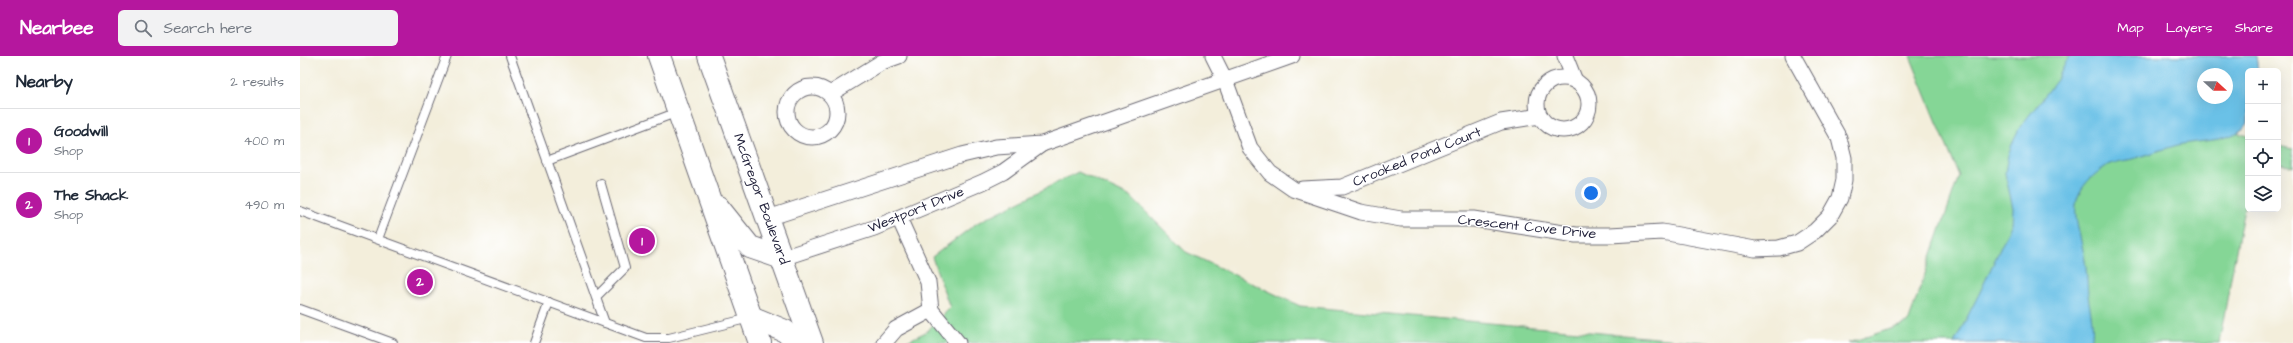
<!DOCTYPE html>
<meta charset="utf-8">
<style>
body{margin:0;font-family:"Architects Daughter",sans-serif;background:#f2f2f3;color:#1f2937}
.controls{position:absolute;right:12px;top:12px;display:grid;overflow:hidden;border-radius:6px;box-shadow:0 4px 16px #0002}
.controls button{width:36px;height:36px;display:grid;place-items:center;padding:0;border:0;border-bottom:1px solid #e0e1e3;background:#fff;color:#1f2937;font:20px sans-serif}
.compass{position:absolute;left:1897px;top:12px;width:36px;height:36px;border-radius:50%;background:#fff;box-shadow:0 4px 16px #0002;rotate:111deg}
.you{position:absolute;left:1291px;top:137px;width:14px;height:14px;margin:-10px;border:3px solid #fff;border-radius:50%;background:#1a73e8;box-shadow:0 0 0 6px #1a73e833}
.badge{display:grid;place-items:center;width:26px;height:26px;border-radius:50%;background:#b5179e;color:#fff;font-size:13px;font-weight:700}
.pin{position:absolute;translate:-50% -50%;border:2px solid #fff;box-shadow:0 1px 4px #0006}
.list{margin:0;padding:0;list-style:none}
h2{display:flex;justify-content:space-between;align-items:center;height:52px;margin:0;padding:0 16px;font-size:17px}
h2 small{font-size:13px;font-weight:400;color:#747a83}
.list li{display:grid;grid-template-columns:26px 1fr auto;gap:12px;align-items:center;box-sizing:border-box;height:64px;padding:0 16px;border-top:1px solid #e0e1e3}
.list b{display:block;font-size:15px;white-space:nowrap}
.list p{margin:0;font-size:13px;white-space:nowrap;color:#747a83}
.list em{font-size:13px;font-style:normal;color:#747a83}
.icon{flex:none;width:22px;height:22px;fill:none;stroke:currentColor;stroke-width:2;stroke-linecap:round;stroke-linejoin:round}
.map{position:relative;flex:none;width:1993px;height:287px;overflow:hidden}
header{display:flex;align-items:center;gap:24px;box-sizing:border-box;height:56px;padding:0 20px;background:#b5179e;color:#fff}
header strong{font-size:19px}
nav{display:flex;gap:22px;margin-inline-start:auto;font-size:14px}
.search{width:280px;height:36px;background:#f2f2f3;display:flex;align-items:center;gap:10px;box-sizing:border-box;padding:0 14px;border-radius:6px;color:#747a83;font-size:15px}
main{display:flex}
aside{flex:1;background:#fff}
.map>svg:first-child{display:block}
.green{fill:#85d696;stroke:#547c68;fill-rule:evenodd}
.water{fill:#6ac1e7;stroke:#467291;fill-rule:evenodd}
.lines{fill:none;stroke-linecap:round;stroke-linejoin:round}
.lane-casing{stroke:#6b6973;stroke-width:10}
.street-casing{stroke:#6b6973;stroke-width:17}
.secondary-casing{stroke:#6b6973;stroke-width:24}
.lane{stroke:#fff;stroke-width:8}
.street{stroke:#fff;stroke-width:15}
.secondary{stroke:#fff;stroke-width:22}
.labels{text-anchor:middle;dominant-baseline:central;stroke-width:3;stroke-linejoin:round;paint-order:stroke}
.street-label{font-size:14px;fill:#22223b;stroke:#fff}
</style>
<header>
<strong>Nearbee</strong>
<div class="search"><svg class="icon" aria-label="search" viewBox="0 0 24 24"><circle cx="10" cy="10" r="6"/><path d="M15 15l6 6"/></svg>Search here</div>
<nav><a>Map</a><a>Layers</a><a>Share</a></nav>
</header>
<main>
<aside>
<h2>Nearby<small>2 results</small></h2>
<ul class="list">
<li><span class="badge">1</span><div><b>Goodwill</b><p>Shop</p></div><em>400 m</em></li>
<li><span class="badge">2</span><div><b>The Shack</b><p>Shop</p></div><em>490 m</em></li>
</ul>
</aside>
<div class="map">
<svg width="1993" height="287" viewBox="0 0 1993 287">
<rect width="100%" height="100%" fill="#fff"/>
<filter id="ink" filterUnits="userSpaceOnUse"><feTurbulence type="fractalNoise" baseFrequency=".025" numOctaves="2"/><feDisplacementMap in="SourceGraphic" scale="8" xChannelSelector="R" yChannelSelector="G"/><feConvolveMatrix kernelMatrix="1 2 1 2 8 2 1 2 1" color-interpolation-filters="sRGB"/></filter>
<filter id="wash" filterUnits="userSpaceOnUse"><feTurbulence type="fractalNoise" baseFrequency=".012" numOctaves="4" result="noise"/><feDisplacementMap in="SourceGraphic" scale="16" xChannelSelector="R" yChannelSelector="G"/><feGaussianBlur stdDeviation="0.9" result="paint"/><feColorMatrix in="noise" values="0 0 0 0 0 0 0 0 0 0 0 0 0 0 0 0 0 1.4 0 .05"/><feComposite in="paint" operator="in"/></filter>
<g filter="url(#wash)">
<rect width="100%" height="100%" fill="#f3eedb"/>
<g class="green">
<path d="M1610 0H1956L1958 15H1948V68L1938 77 1948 80V130L1919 287H1548L1608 267 1659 120ZM1903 18H1927V42H1903Z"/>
<polygon points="1978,90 1993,93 1993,111 1978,107"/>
<polygon points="778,116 831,141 886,196 1000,250 1412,287 603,287 626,276 650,252 632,201 677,167"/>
</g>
<path class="water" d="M1769 0H1956L1958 15H1948V68C1930 88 1898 83 1874 90 1860 94 1847 99 1833 103 1822 105 1811 106 1802 113 1763 141 1777 162 1784 199 1787 212 1787 226 1788 239 1790 255 1795 270 1791 287H1654L1680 236 1712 167 1713 152 1705 117 1708 99 1714 83 1720 71 1757 24ZM1903 18H1927V42H1903Z"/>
</g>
<g filter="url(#ink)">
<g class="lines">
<defs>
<g id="lane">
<polyline points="210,0 305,267"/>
<polyline points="247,105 378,56"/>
<polyline points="0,155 346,282 369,282 450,262"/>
<polyline points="78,183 147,0"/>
<polyline points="296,241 325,212 301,128"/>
<polyline points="0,253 93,287"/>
<polyline points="234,287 249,246"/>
</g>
<g id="street">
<polyline points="913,0 925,24 950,92 970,117 993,133 1061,156 1101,163 1174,163 1276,179 1310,179 1362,176 1455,193 1479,192 1497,187 1515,175 1530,160 1540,142 1544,124 1544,102 1539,82 1493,0"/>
<polyline points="1265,0 1275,25"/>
<circle cx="1263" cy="48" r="26"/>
<circle cx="512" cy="56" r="25"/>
<polyline points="530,38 582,6 599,0"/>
<polyline points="1002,133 1042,131 1201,66 1240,60"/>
<polyline points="468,162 662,99 696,91 742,88 992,0"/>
<polyline points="599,162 628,226 631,254 658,287"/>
<polyline points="482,202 574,172 683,126 703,116 742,88"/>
<polyline points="584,287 596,273 631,254"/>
</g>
<g id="secondary">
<polyline points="359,0 460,287"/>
<polyline points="409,0 512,287"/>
<polyline points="418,151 450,191 482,202"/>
<polyline points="451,261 485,275 497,287"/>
</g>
</defs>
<use href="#lane" class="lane-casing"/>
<use href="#street" class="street-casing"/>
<use href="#secondary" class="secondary-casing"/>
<use href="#lane" class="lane"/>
<use href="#street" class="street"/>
<use href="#secondary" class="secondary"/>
</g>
</g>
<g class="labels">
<g class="street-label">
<text transform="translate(1117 101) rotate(-22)">Crooked Pond Court</text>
<text transform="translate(461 143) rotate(70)">McGregor Boulevard</text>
<text transform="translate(616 154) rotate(-22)">Westport Drive</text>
<text transform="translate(1227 171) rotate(6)">Crescent Cove Drive</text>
</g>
</g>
</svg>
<div class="controls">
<button>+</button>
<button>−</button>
<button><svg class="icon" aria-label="locate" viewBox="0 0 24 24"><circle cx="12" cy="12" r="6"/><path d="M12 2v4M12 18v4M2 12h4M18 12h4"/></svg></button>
<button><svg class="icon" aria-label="layers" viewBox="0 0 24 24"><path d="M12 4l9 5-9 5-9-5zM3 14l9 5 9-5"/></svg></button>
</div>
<svg class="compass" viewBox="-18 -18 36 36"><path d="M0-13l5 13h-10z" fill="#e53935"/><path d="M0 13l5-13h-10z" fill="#747a83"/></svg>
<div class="you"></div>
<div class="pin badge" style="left:342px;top:185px">1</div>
<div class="pin badge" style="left:120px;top:226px">2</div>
</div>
</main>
